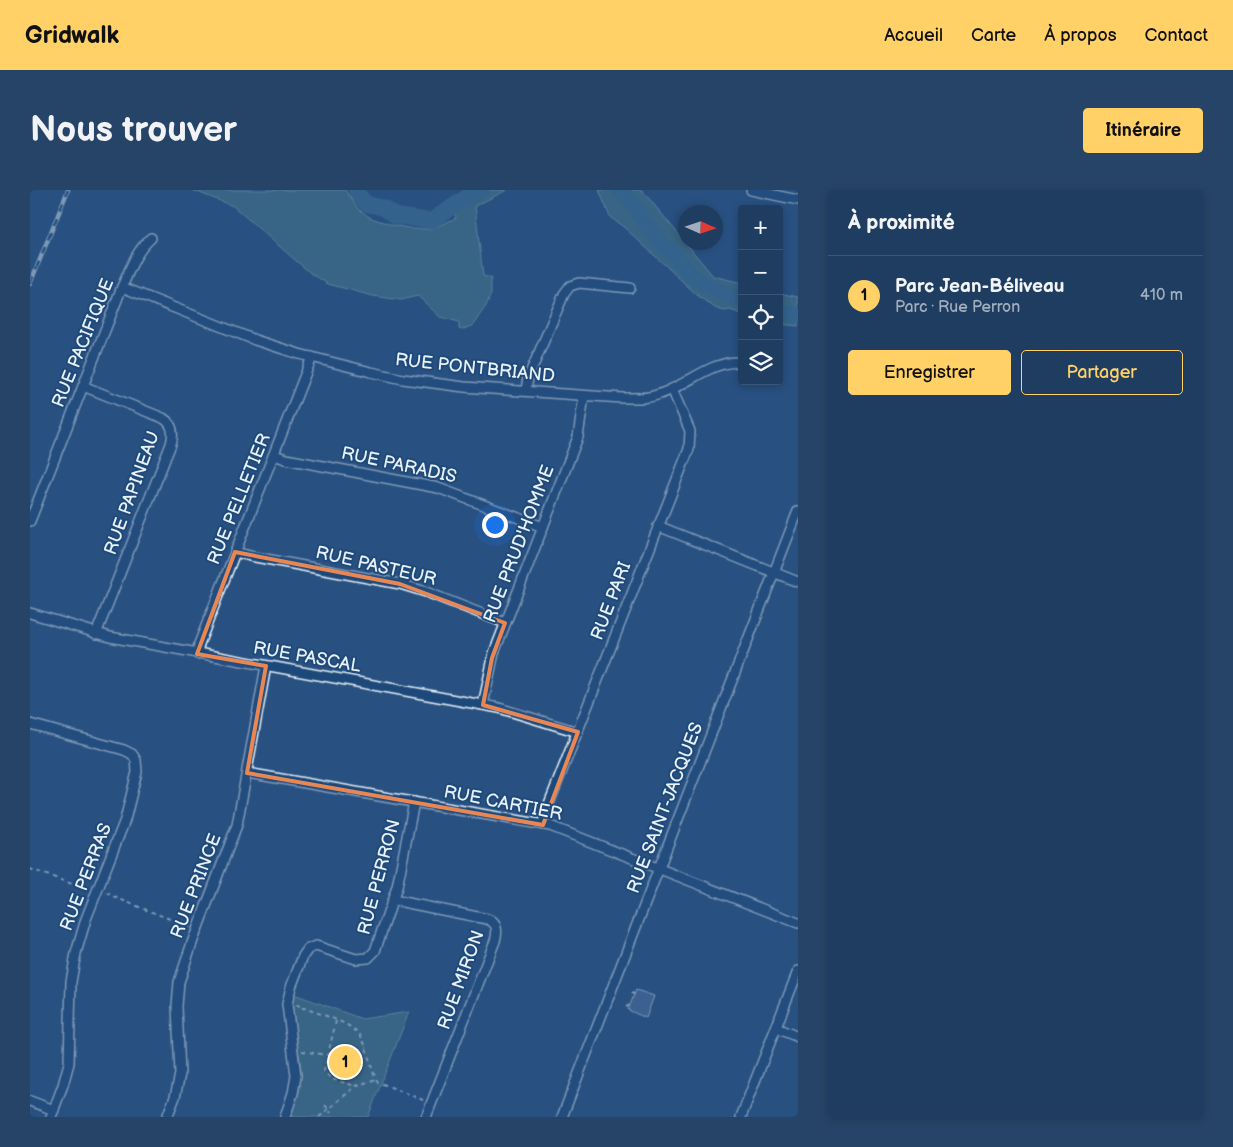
<!DOCTYPE html>
<html lang="fr">
<meta charset="utf-8">
<style>
body{margin:0;font-family:"Balsamiq Sans",sans-serif;background:#264467;color:#f1f3f6}
.controls{position:absolute;right:15px;top:15px;display:grid;overflow:hidden;border-radius:5px;box-shadow:0 2px 8px #0003}
.controls button{width:45px;height:45px;display:grid;place-items:center;padding:0;border:0;border-bottom:1px solid #3c5676;background:#1e3d61;color:#f1f3f6;font:25px sans-serif}
.compass{position:absolute;left:648px;top:15px;width:45px;height:45px;border-radius:50%;background:#1e3d61;box-shadow:0 2px 8px #0003;rotate:93deg}
.you{position:absolute;left:464px;top:334px;width:18px;height:18px;margin:-12px;border:4px solid #fff;border-radius:50%;background:#1a73e8;box-shadow:0 0 0 8px #1a73e833}
.badge{display:grid;place-items:center;width:32px;height:32px;border-radius:50%;background:#ffd166;color:#111;font-size:16px;font-weight:700}
.pin{position:absolute;translate:-50% -50%;border:2px solid #fff;box-shadow:0 1px 5px #0006}
.list{margin:0;padding:0;list-style:none}
h2{display:flex;justify-content:space-between;align-items:center;height:65px;margin:0;padding:0 20px;font-size:21px}
h2 small{font-size:16px;font-weight:400;color:#a1aebd}
.list li{display:grid;grid-template-columns:32px 1fr auto;gap:15px;align-items:center;box-sizing:border-box;height:80px;padding:0 20px;border-top:1px solid #3c5676}
.list b{display:block;font-size:19px;white-space:nowrap}
.list p{margin:0;font-size:16px;white-space:nowrap;color:#a1aebd}
.list em{font-size:16px;font-style:normal;color:#a1aebd}
.actions{display:flex;gap:10px;padding:15px 20px}
.actions a{flex:1;padding:11px 0;border:1px solid #ffd166;border-radius:5px;text-align:center;font-size:18px;color:#ffd166}
.actions .main{background:#ffd166;color:#111}
.icon{flex:none;width:28px;height:28px;fill:none;stroke:currentColor;stroke-width:2;stroke-linecap:round;stroke-linejoin:round}
.map{position:relative;flex:none;width:768px;height:927px;overflow:hidden;border-radius:5px}
header{display:flex;align-items:center;gap:30px;box-sizing:border-box;height:70px;padding:0 25px;background:#ffd166;color:#111}
header strong{font-size:24px}
nav{display:flex;gap:28px;margin-inline-start:auto;font-size:18px}
.intro{display:flex;align-items:center;justify-content:space-between;box-sizing:border-box;height:120px;padding:0 30px}
h1{margin:0;font-size:35px}
.button{padding:12px 22px;border-radius:5px;background:#ffd166;color:#111;font-size:18px;font-weight:700}
main{display:flex;gap:30px;padding:0 30px}
aside{flex:1;background:#1e3d61;border-radius:5px;box-shadow:0 2px 8px #0003}
.map>svg:first-child{display:block}
.green{fill:#4e7e89;stroke:#9bb8c0}
.lines{fill:none;stroke-linecap:round;stroke-linejoin:round}
.river{stroke:#40799a;stroke-width:16}
.building{fill:#5474a2;stroke:#e8f1f8}
.minor-casing{stroke:#e8f1f8;stroke-width:12}
.path{stroke:#e8f1f8;stroke-width:2;stroke-dasharray:4 4;stroke-linecap:butt}
.minor{stroke:#1f4a7a;stroke-width:9}
.rail-casing{stroke:#e8f1f8;stroke-width:4.5}
.rail{stroke:#1f4a7a;stroke-width:2.5;stroke-dasharray:8;stroke-linecap:butt}
.marked{fill:none;stroke:#e88753;stroke-width:4;stroke-linejoin:round}
.labels{text-anchor:middle;dominant-baseline:central;stroke-width:4;stroke-linejoin:round;paint-order:stroke}
.street-label{font-size:18px;fill:#e8f1f8;stroke:#1f4a7a}
</style>
<header>
<strong>Gridwalk</strong>
<nav><a>Accueil</a><a>Carte</a><a>À propos</a><a>Contact</a></nav>
</header>
<div class="intro"><h1>Nous trouver</h1><a class="button">Itinéraire</a></div>
<main>
<div class="map">
<svg width="768" height="927" viewBox="0 0 768 927">
<rect width="100%" height="100%" fill="#285181"/>
<filter id="ink" filterUnits="userSpaceOnUse"><feTurbulence type="fractalNoise" baseFrequency=".02" numOctaves="2"/><feDisplacementMap in="SourceGraphic" scale="10" xChannelSelector="R" yChannelSelector="G"/><feConvolveMatrix kernelMatrix="1 2 1 2 8 2 1 2 1" color-interpolation-filters="sRGB"/></filter>
<g filter="url(#ink)">
<g class="green">
<polygon points="162,0 315,0 328,19 341,28 363,35 383,39 401,39 426,28 422,12 439,0 477,0 445,16 453,86 461,88 461,104 456,116 443,135 432,140 429,139 429,132 410,127 388,106 371,110 343,106 298,94 279,82 203,16"/>
<polygon points="569,0 612,0 683,86 712,93 712,124 700,120 694,121 685,118 667,105 596,39 580,27"/>
<polygon points="749,103 768,107 768,136 749,134"/>
<path d="M264 804 332 829 379 822 338 927H260C266 912 272 898 271 882 270 856 258 829 264 804Z"/>
</g>
<g class="lines">
<g class="river">
<polyline points="326,0 330,7 337,14 354,18 366,26 401,31 437,7 451,0"/>
<polyline points="589,0 594,3 627,48 666,89 692,103 712,110"/>
<polyline points="749,123 768,125"/>
</g>
</g>
<polygon class="building" points="606,800 624,806 616,828 598,820"/>
<g class="lines">
<defs>
<g id="minor">
<polyline points="721,0 768,10"/>
<path d="M92 97 225 150 269 164 341 182 373 189 434 197 592 208C605 208 618 209 630 204 658 195 681 170 712 172"/>
<path d="M53 196 133 228C143 234 144 243 141 254L66 444"/>
<polyline points="496,200 498,188 534,104 540,96 549,93 600,98"/>
<polyline points="244,265 256,269 408,298 513,337"/>
<path d="M0 331 92 97C100 79 106 61 121 48"/>
<polyline points="628,336 768,392"/>
<polyline points="205,362 220,366 370,394 396,402 475,433"/>
<polyline points="0,423 80,447 469,518 548,542"/>
<polyline points="167,464 169,454 282,167"/>
<polyline points="453,515 464,463 548,247 554,206"/>
<polyline points="0,534 94,560 102,564 106,570 107,582 95,630 56,729 46,763 41,792 39,873 33,895 21,927"/>
<polyline points="217,583 520,636 768,733"/>
<polyline points="513,635 515,624 659,259 660,241 642,199"/>
<path d="M363 710 457 729C468 733 468 741 465 751L396 927"/>
<polyline points="746,838 768,847"/>
<polyline points="0,911 24,920"/>
<polyline points="137,927 145,907 150,884 147,816 149,792 162,753 207,635 236,476"/>
<polyline points="255,927 263,903 266,886 257,814 261,797 273,766 278,759 286,756 326,769 338,768 345,761 367,697 384,612"/>
<polyline points="532,927 768,321"/>
<polyline points="711,927 768,781"/>
</g>
</defs>
<use href="#minor" class="minor-casing"/>
<g class="path">
<polyline points="0,679 59,700"/>
<polyline points="77,703 84,707 160,737"/>
<polyline points="602,802 604,805"/>
<path d="M266 815 271 816V818H274C289 824 324 833 332 848 339 862 340 879 348 892L393 910"/>
<polyline points="596,817 600,815"/>
<polyline points="306,831 294,881 301,889 326,896"/>
<polyline points="328,860 336,857"/>
<polyline points="272,861 297,865"/>
<polyline points="295,915 301,923"/>
<polyline points="289,927 326,896 346,889"/>
</g>
<use href="#minor" class="minor"/>
<defs>
<polyline id="rail" points="0,94 38,0"/>
</defs>
<use href="#rail" class="rail-casing"/>
<use href="#rail" class="rail"/>
</g>
</g>
<path d="M0 0H768V927H0ZM205 362 370 394 475 433 462 468 453 515 548 542 513 635 217 583 236 476 167 464Z" fill="#285181" fill-opacity=".55" fill-rule="evenodd"/>
<path class="marked" d="M205 362 370 394 475 433 462 468 453 515 548 542 513 635 217 583 236 476 167 464Z"/>
<g class="labels">
<g class="street-label">
<text transform="translate(53 153) rotate(-68)">RUE PACIFIQUE</text>
<text transform="translate(445 178) rotate(6)">RUE PONTBRIAND</text>
<text transform="translate(369 275) rotate(12)">RUE PARADIS</text>
<text transform="translate(102 303) rotate(-70)">RUE PAPINEAU</text>
<text transform="translate(209 309) rotate(-68)">RUE PELLETIER</text>
<text transform="translate(489 354) rotate(-69)">RUE PRUD'HOMME</text>
<text transform="translate(346 376) rotate(13)">RUE PASTEUR</text>
<text transform="translate(581 411) rotate(-69)">RUE PARI</text>
<text transform="translate(277 467) rotate(10)">RUE PASCAL</text>
<text transform="translate(473 613) rotate(11)">RUE CARTIER</text>
<text transform="translate(635 618) rotate(-69)">RUE SAINT-JACQUES</text>
<text transform="translate(56 687) rotate(-69)">RUE PERRAS</text>
<text transform="translate(349 687) rotate(-75)">RUE PERRON</text>
<text transform="translate(166 696) rotate(-69)">RUE PRINCE</text>
<text transform="translate(431 790) rotate(-70)">RUE MIRON</text>
</g>
</g>
</svg>
<div class="controls">
<button>+</button>
<button>−</button>
<button><svg class="icon" aria-label="locate" viewBox="0 0 24 24"><circle cx="12" cy="12" r="6"/><path d="M12 2v4M12 18v4M2 12h4M18 12h4"/></svg></button>
<button><svg class="icon" aria-label="layers" viewBox="0 0 24 24"><path d="M12 4l9 5-9 5-9-5zM3 14l9 5 9-5"/></svg></button>
</div>
<svg class="compass" viewBox="-18 -18 36 36"><path d="M0-13l5 13h-10z" fill="#e53935"/><path d="M0 13l5-13h-10z" fill="#a1aebd"/></svg>
<div class="you"></div>
<div class="pin badge" style="left:315px;top:872px">1</div>
</div>
<aside>
<h2>À proximité<small></small></h2>
<ul class="list">
<li><span class="badge">1</span><div><b>Parc Jean-Béliveau</b><p>Parc · Rue Perron</p></div><em>410 m</em></li>
</ul>
<div class="actions"><a class="main">Enregistrer</a><a>Partager</a></div>
</aside>
</main>
